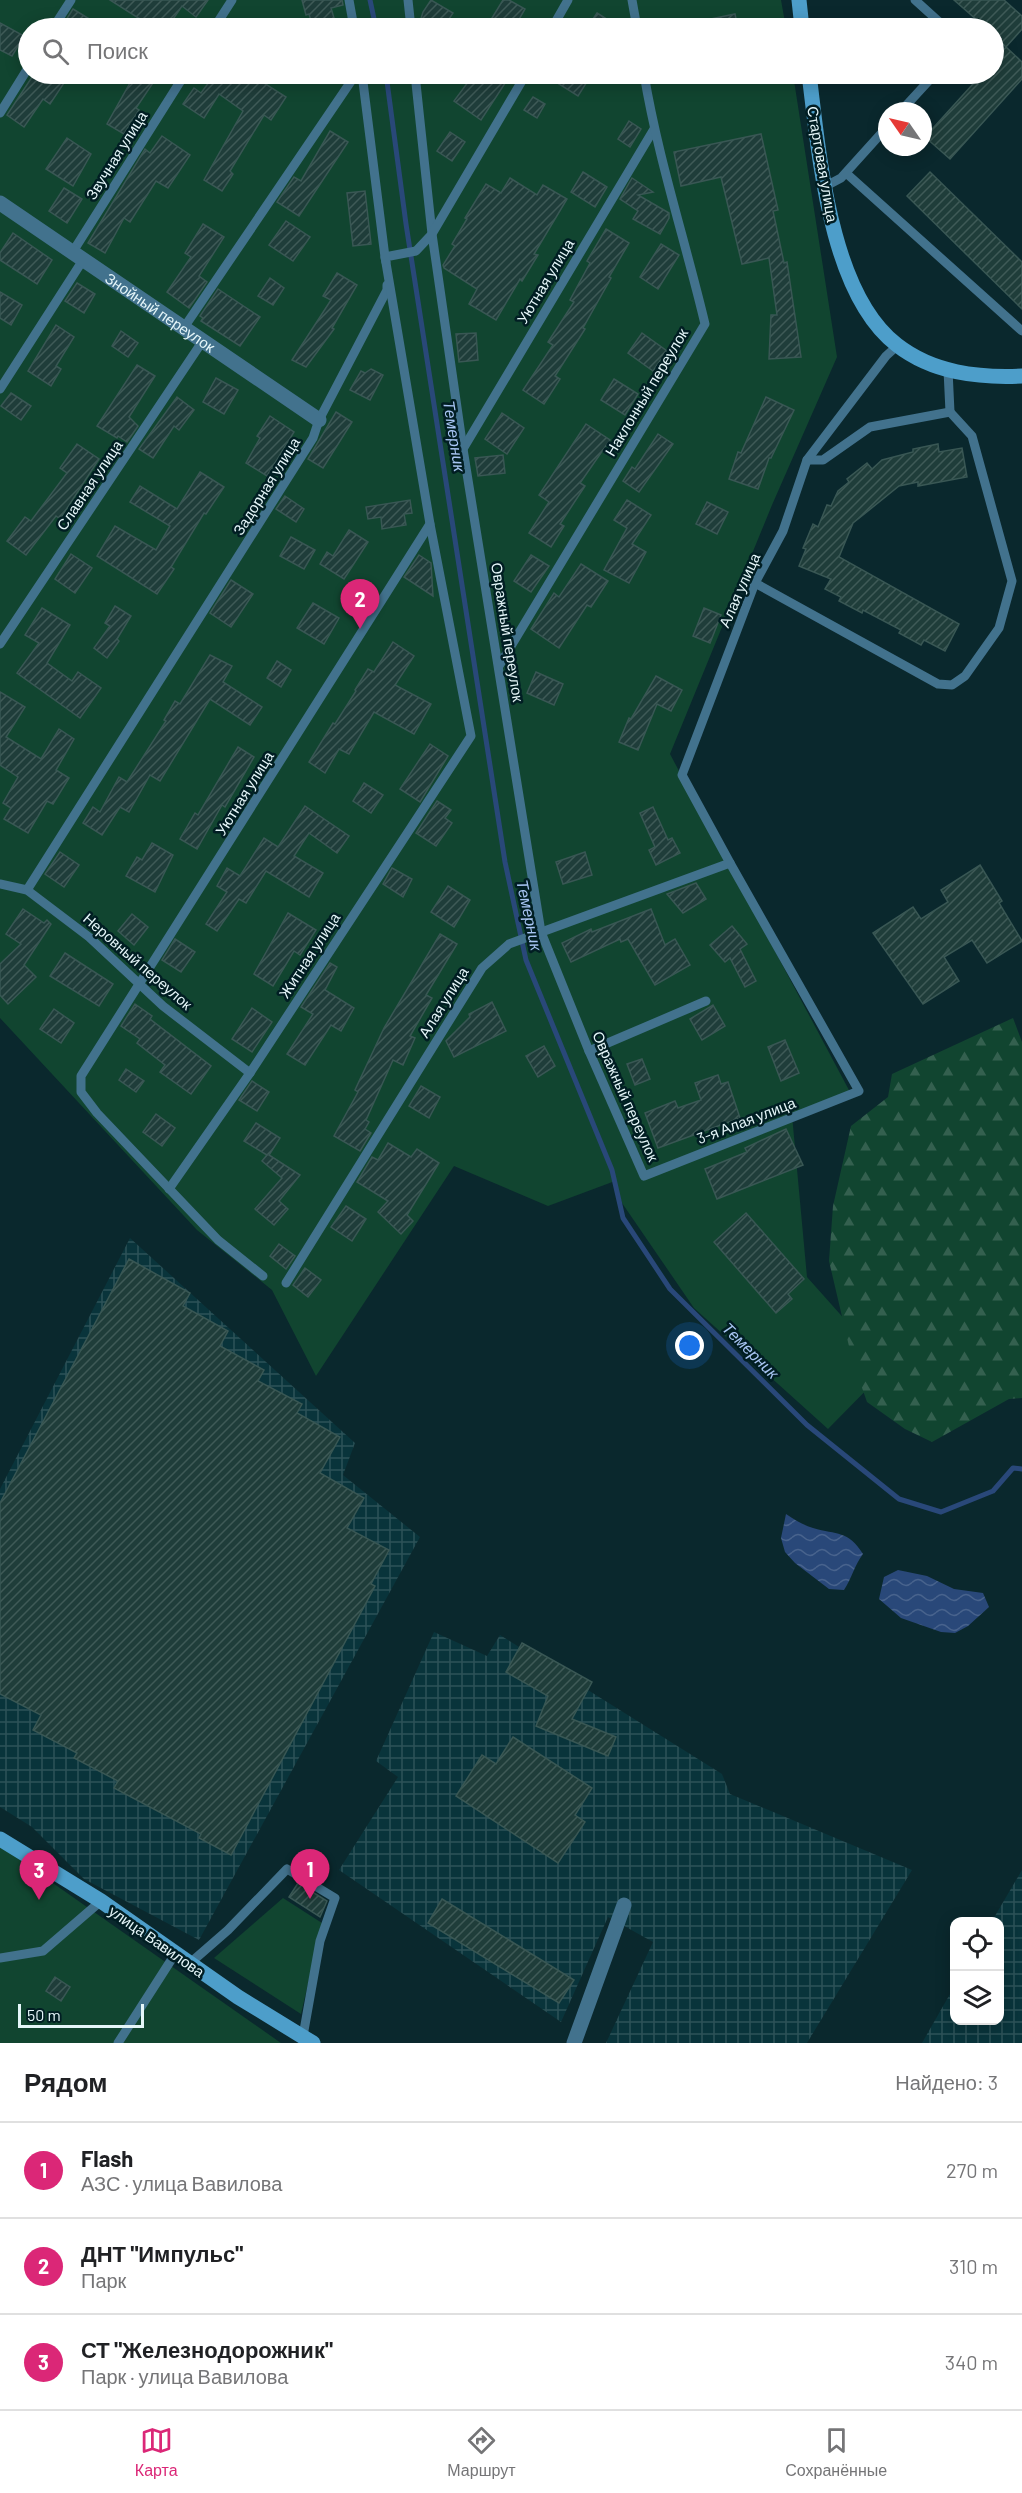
<!DOCTYPE html>
<html lang="ru">
<meta charset="utf-8">
<style>
body{margin:0;font-family:Barlow,sans-serif;background:#f6f6f6;color:#202124}
.controls{position:absolute;right:18px;bottom:18px;display:grid;overflow:hidden;border-radius:12px;box-shadow:0 3px 15px #0003}
.controls button{width:54px;height:54px;display:grid;place-items:center;padding:0;border:0;border-bottom:2px solid #e0e0e0;background:#fff;color:#202124;font:30px sans-serif}
.compass{position:absolute;left:878px;top:102px;width:54px;height:54px;border-radius:50%;background:#fff;box-shadow:0 3px 15px #0003;rotate:304deg}
.scale{position:absolute;left:18px;bottom:15px;width:126px;box-sizing:border-box;padding-left:6px;border:3px solid #e5f6f9;border-top:0;font-size:16px;line-height:21px;white-space:nowrap;color:#e5f6f9;-webkit-text-stroke:4px #011e23;paint-order:stroke}
.you{position:absolute;left:690px;top:1346px;width:21px;height:21px;margin:-15px;border:4px solid #fff;border-radius:50%;background:#1a73e8;box-shadow:0 0 0 9px #1a73e833}
.badge{display:grid;place-items:center;width:39px;height:39px;border-radius:50%;background:#db2777;color:#fff;font-size:20px;font-weight:700}
.pin{position:absolute;translate:-50% -50px;filter:drop-shadow(0 2px 3px #0008)}
.pin::after{content:'';position:absolute;top:32px;width:21px;height:18px;background:inherit;clip-path:polygon(0 0,100% 0,50% 100%)}
.list{margin:0;padding:0;list-style:none}
h2{display:flex;justify-content:space-between;align-items:center;height:78px;margin:0;padding:0 24px;font-size:26px}
h2 small{font-size:20px;font-weight:400;color:#757577}
.list li{display:grid;grid-template-columns:39px 1fr auto;gap:18px;align-items:center;box-sizing:border-box;height:96px;padding:0 24px;border-top:2px solid #e0e0e0}
.list b{display:block;font-size:22px;white-space:nowrap}
.list p{margin:0;font-size:20px;white-space:nowrap;color:#757577}
.list em{font-size:20px;font-style:normal;color:#757577}
.icon{flex:none;width:33px;height:33px;fill:none;stroke:currentColor;stroke-width:2;stroke-linecap:round;stroke-linejoin:round}
.map{position:relative;flex:none;width:1022px;height:2043px;overflow:hidden}
.search{position:absolute;background:#fff;box-shadow:0 3px 15px #0003;left:18px;right:18px;top:18px;height:66px;display:flex;align-items:center;gap:15px;box-sizing:border-box;padding:0 21px;border-radius:33px;color:#757577;font-size:22px}
.sheet{height:366px;background:#fff}
nav{display:flex;justify-content:space-around;align-items:center;box-sizing:border-box;height:84px;border-top:2px solid #e0e0e0;background:#fff;font-size:16px;color:#757577}
nav a{display:grid;justify-items:center;gap:3px}
nav .on{color:#db2777}
.map>svg:first-child{display:block}
.industrial{fill:url(#industrial-grid)}
.green{fill:#114530}
.forest{fill:url(#forest-firs)}
.water{fill:url(#water-waves)}
.lines{fill:none;stroke-linecap:round;stroke-linejoin:round}
.stream{stroke:#294879;stroke-width:5}
.building{fill:url(#building-hatch);stroke:#395754;stroke-width:1.5}
.lane{stroke:#42728d;stroke-width:9}
.street{stroke:#42728d;stroke-width:15}
.secondary{stroke:#4d9eca;stroke-width:15}
.labels{text-anchor:middle;dominant-baseline:central;stroke-width:5;stroke-linejoin:round;paint-order:stroke}
.street-label{font-size:15px;fill:#e5f6f9;stroke:#011e23}
.water-label{font-size:16px;font-style:italic;fill:#a8c5f3;stroke:#011e23}
</style>
<div class="map">
<svg width="1022" height="2043" viewBox="0 0 1022 2043">
<defs>
<pattern id="industrial-grid" width="8" height="8" patternUnits="userSpaceOnUse" patternTransform="scale(1.5)"><rect width="8" height="8" fill="#09343b"/><path d="M0 4h8M4 0v8" fill="none" stroke="#2d5258"/></pattern>
<pattern id="forest-firs" width="22" height="20" patternUnits="userSpaceOnUse" patternTransform="scale(1.5)"><rect width="22" height="20" fill="#114530"/><path d="M5 1l3.5 6h-7zM16 11l3.5 6h-7z" fill="#34604f"/></pattern>
<pattern id="water-waves" width="16" height="10" patternUnits="userSpaceOnUse" patternTransform="scale(1.5)"><rect width="16" height="10" fill="#294879"/><path d="M0 5q4-4 8 0t8 0" fill="none" stroke="#48638d"/></pattern>
<pattern id="building-hatch" width="6" height="6" patternUnits="userSpaceOnUse" patternTransform="scale(1.5)"><rect width="6" height="6" fill="#1f3d3a"/><path d="M-1 1l2-2M0 6l6-6M5 7l2-2" fill="none" stroke="#3f5a57"/></pattern>
</defs>
<rect width="100%" height="100%" fill="#0a282d"/>
<g class="industrial">
<polygon points="130,1238 355,1443 343,1475 420,1537 199,1940 84,1879 32,1827 0,1807 0,1489"/>
<polygon points="434,1632 487,1656 500,1635 722,1774 730,1794 912,1870 807,2043 606,2043 653,1942 608,1917 561,2022 339,1870 398,1777 376,1761"/>
<polygon points="1022,1870 1022,2043 922,2043 954,1987 954,2020 1000,2020 1000,1922 992,1921"/>
</g>
<g class="green">
<polygon points="0,0 781,0 786,28 28,28 28,74 793,74 837,357 772,505 670,754 850,1092 792,1115 807,1277 888,1368 828,1429 694,1308 622,1203 615,1181 548,1206 454,1166 316,1376 272,1290 197,1230 0,1018"/>
<polygon points="0,1846 281,2043 0,2043"/>
<polygon points="283,1898 322,1923 301,2014 214,1958"/>
</g>
<polygon class="forest" points="1013,1018 1022,1042 1022,1398 1009,1399 932,1442 905,1429 867,1402 852,1359 829,1261 833,1206 851,1126 888,1097 892,1074"/>
<g class="water">
<path d="M786 1514C795 1520 803 1525 813 1528 837 1535 848 1530 863 1554 854 1566 852 1578 844 1590L829 1589 795 1563 785 1552 781 1538Z"/>
<polygon points="898,1570 927,1576 954,1589 983,1593 989,1607 968,1626 955,1633 941,1632 901,1618 879,1599 884,1577"/>
</g>
<g class="lines">
<g class="stream">
<polyline points="370,0 376,28"/>
<polyline points="386,74 406,224 505,862 526,960 612,1170 623,1218 670,1289 807,1425 899,1499 941,1512 993,1491 1013,1468 1022,1469"/>
</g>
</g>
<g class="building">
<polygon points="110,0 208,0 196,17 182,6 167,28 133,28 140,19"/>
<polygon points="302,0 342,0 343,5 331,8 337,28 313,28 309,14 306,15"/>
<polygon points="431,0 453,13 443,28 418,28 423,12"/>
<polygon points="503,0 509,0 525,9 514,28 492,18"/>
<polygon points="954,0 1004,0 1022,16 1022,29 1006,47 993,35 993,28 986,28"/>
<polygon points="73,9 104,28 61,28"/>
<polygon points="597,13 621,28 587,28"/>
<polygon points="735,14 738,28 697,28 696,22"/>
<polygon points="0,23 24,36 12,56 0,50"/>
<polygon points="1006,47 1022,62 1022,79 950,159 925,137 982,74 993,74 993,61"/>
<polygon points="34,74 70,74 50,104 43,99 24,127 7,115"/>
<polygon points="135,74 159,74 136,108 139,110 124,134 107,124"/>
<polygon points="215,74 250,74 286,97 271,120 264,115 230,171 233,174 222,191 204,180 243,111 219,94 204,118 183,104 194,88 201,93"/>
<polygon points="474,74 511,74 481,120 454,101"/>
<polygon points="543,74 592,74 578,96"/>
<polygon points="533,97 545,104 537,118 524,110"/>
<polygon points="629,121 641,129 630,147 618,139"/>
<polygon points="330,131 348,142 299,216 277,202 294,177 301,181"/>
<polygon points="450,132 465,142 452,161 437,151"/>
<polygon points="761,134 778,210 773,211 784,263 787,262 801,357 769,359 771,315 777,315 769,258 742,264 721,177 681,186 674,152"/>
<polygon points="162,136 190,155 168,188 156,181 130,222 124,218 105,253 88,243 145,149 150,153"/>
<polygon points="67,138 91,154 73,186 46,169"/>
<polygon points="583,172 607,187 595,207 571,192"/>
<polygon points="930,172 1022,262 1022,309 907,196"/>
<polygon points="510,178 537,195 543,185 567,199 534,254 538,255 522,281 520,279 496,320 469,304 477,289 444,268 443,265 455,246 452,244 467,219 465,218 486,184 501,193"/>
<polygon points="632,178 653,192 638,195 669,213 669,218 660,234 633,219 638,211 620,199"/>
<polygon points="64,188 82,199 67,223 49,211"/>
<polygon points="365,191 371,244 353,246 347,193"/>
<polygon points="286,221 310,237 293,261 269,245"/>
<polygon points="203,224 224,237 199,276 207,282 189,308 167,292 191,257 185,253"/>
<polygon points="606,229 629,243 609,277 611,278 583,328 585,329 555,376 560,379 544,404 523,390 553,345 548,342 574,302 570,300 590,263 587,261"/>
<polygon points="13,233 52,260 37,284 0,260 0,253"/>
<polygon points="661,244 679,255 658,289 640,277"/>
<polygon points="337,273 357,285 332,328 334,329 306,367 292,360 331,300 323,296"/>
<polygon points="270,278 284,288 273,305 258,296"/>
<polygon points="77,283 95,294 84,313 65,301"/>
<polygon points="218,289 260,317 240,346 201,321 203,318 200,316"/>
<polygon points="0,292 22,305 11,325 0,318"/>
<polygon points="56,325 74,337 56,366 61,369 51,386 28,371"/>
<polygon points="121,331 138,343 128,357 112,346"/>
<polygon points="476,333 478,360 459,362 456,334"/>
<polygon points="642,333 667,351 653,371 628,353"/>
<polygon points="137,365 155,376 129,417 138,426 127,442 118,436 117,438 97,426"/>
<polygon points="371,369 383,375 370,400 350,390 361,371 365,373"/>
<polygon points="216,378 238,390 224,414 203,402"/>
<polygon points="614,379 638,394 625,415 601,400"/>
<polygon points="11,393 31,406 21,420 1,406"/>
<polygon points="177,397 194,410 179,430 174,426 153,458 139,449"/>
<polygon points="766,397 794,410 771,458 769,458 758,489 729,479 738,452 741,453"/>
<polygon points="336,412 352,422 323,468 308,459"/>
<polygon points="502,413 524,428 507,454 485,439"/>
<polygon points="270,416 294,432 267,476 246,463 260,438 257,436"/>
<polygon points="586,424 610,440 580,483 585,486 560,524 564,526 551,547 529,533 549,502 539,495"/>
<polygon points="658,434 673,444 639,492 623,481 632,467 635,469"/>
<polygon points="77,444 99,459 60,519 56,516 26,555 7,541 25,517 31,521 67,473 60,468"/>
<polygon points="938,444 939,452 962,448 967,477 918,486 918,482 899,486 853,523 839,557 959,624 945,651 924,640 921,645 899,633 901,630 863,610 862,613 839,601 841,597 825,589 831,579 799,566 806,549 803,548 813,524 818,527 827,505 831,506 838,491 849,482 847,479 867,463 872,469 882,460 913,452 913,449"/>
<polygon points="503,455 505,473 478,476 475,458"/>
<polygon points="200,472 224,487 206,514 204,513 171,567 174,569 157,594 97,556 115,526 156,550 170,526 130,502 140,486 177,509"/>
<polygon points="285,496 304,509 296,522 276,509"/>
<polygon points="410,500 412,513 404,514 406,525 382,529 381,517 368,519 366,507"/>
<polygon points="627,500 651,515 632,544 646,552 629,583 604,570 627,528 614,520"/>
<polygon points="707,502 728,512 717,534 696,524"/>
<polygon points="349,530 368,542 344,579 320,564 327,552 333,556"/>
<polygon points="291,537 315,550 304,569 280,556"/>
<polygon points="71,554 92,568 75,593 55,579"/>
<polygon points="419,555 431,563 433,596 404,577"/>
<polygon points="531,555 549,566 531,592 514,581"/>
<polygon points="581,564 608,581 591,607 587,605 559,648 531,629 554,593 559,597"/>
<polygon points="231,580 253,594 231,627 210,613"/>
<polygon points="313,603 339,618 324,644 297,628"/>
<polygon points="115,606 131,616 117,639 119,641 107,658 94,648 110,626 105,623"/>
<polygon points="42,608 70,625 47,663 72,681 78,672 101,688 80,718 17,673 39,643 25,635"/>
<polygon points="704,608 721,615 710,643 693,636"/>
<polygon points="393,642 414,656 395,685 431,704 414,734 374,712 349,754 339,749 325,773 309,762 333,723 335,724 356,691 355,690 368,669 374,672"/>
<polygon points="210,655 232,666 223,682 262,707 250,725 210,699 160,781 150,775 129,812 120,807 102,835 83,823 93,807 100,812 119,777 127,782 166,721 164,720 175,701 180,704"/>
<polygon points="277,661 291,670 281,687 267,678"/>
<polygon points="536,672 563,684 554,705 527,693"/>
<polygon points="656,676 682,690 671,711 657,704 638,750 619,742 629,718 631,719"/>
<polygon points="0,692 25,707 6,737 41,759 59,729 74,739 56,770 69,778 53,804 47,801 28,833 4,819 11,808 3,803 18,777 0,765"/>
<polygon points="430,744 448,756 420,802 400,789"/>
<polygon points="238,747 254,757 225,807 222,805 197,849 180,839 195,813 198,815"/>
<polygon points="364,783 383,795 371,813 353,801"/>
<polygon points="437,801 451,810 445,818 452,823 436,846 416,833"/>
<polygon points="305,806 349,836 337,853 309,833 294,856 323,873 309,897 266,871 246,903 239,899 217,931 206,924 227,892 217,886 227,868 240,876 264,838 278,847"/>
<polygon points="653,807 668,840 672,838 680,853 656,865 649,850 655,847 640,813"/>
<polygon points="152,843 173,855 155,892 126,876 137,857 142,860"/>
<polygon points="60,852 79,865 64,887 45,874"/>
<polygon points="585,852 592,875 563,884 556,862"/>
<polygon points="980,865 1002,901 999,903 1022,941 987,963 972,940 944,957 959,981 923,1004 873,933 913,907 921,919 948,902 941,890"/>
<polygon points="392,868 412,879 403,897 383,884"/>
<polygon points="696,883 706,899 683,913 667,894"/>
<polygon points="448,886 470,900 454,927 431,912"/>
<polygon points="23,909 44,923 47,920 51,924 24,965 36,977 8,1004 0,995 0,964 21,944 6,934"/>
<polygon points="651,909 665,945 675,939 690,965 655,985 628,939 621,942 620,939 571,962 562,943 591,929 592,932"/>
<polygon points="288,913 316,930 300,955 294,951 273,986 254,974"/>
<polygon points="132,914 148,927 134,945 118,931"/>
<polygon points="732,926 747,944 740,949 756,981 745,987 730,958 725,962 710,945"/>
<polygon points="440,934 457,944 426,995 432,998 410,1036 415,1038 403,1065 393,1060 366,1120 369,1122 365,1129 371,1133 360,1151 334,1136 358,1092 355,1090 384,1028"/>
<polygon points="175,939 195,952 181,972 162,960"/>
<polygon points="65,953 113,984 99,1006 50,976"/>
<polygon points="330,963 337,967 325,990 354,1008 341,1031 331,1025 305,1065 287,1054 313,1014 301,1007"/>
<polygon points="492,1002 506,1031 454,1057 446,1041 470,1017 469,1014"/>
<polygon points="135,1004 152,1016 150,1019 211,1066 191,1094 160,1072 165,1065 137,1043 140,1039 121,1026"/>
<polygon points="713,1005 725,1026 702,1040 690,1019"/>
<polygon points="252,1008 272,1022 252,1052 232,1039"/>
<polygon points="54,1009 74,1023 61,1043 40,1029"/>
<polygon points="785,1040 799,1073 781,1081 768,1047"/>
<polygon points="544,1046 555,1066 538,1077 526,1056"/>
<polygon points="642,1059 650,1079 635,1085 627,1064"/>
<polygon points="126,1069 144,1081 136,1092 119,1080"/>
<polygon points="718,1075 721,1084 728,1082 740,1118 658,1148 645,1113 675,1101 678,1108 701,1100 695,1083"/>
<polygon points="252,1081 269,1092 257,1111 239,1100"/>
<polygon points="421,1086 440,1097 429,1118 409,1106"/>
<polygon points="156,1114 175,1128 162,1146 143,1132"/>
<polygon points="256,1123 280,1138 269,1155 300,1175 279,1201 288,1209 274,1225 255,1209 282,1178 262,1161 267,1155 244,1141"/>
<polygon points="786,1129 803,1165 717,1199 705,1169 747,1152 745,1148"/>
<polygon points="388,1143 411,1157 417,1149 439,1163 407,1215 413,1221 401,1234 378,1212 388,1201 357,1182 372,1157 378,1160"/>
<polygon points="346,1206 366,1219 352,1241 331,1227"/>
<polygon points="746,1213 804,1279 788,1294 792,1299 776,1313 714,1242"/>
<polygon points="279,1244 295,1256 286,1269 270,1256"/>
<polygon points="129,1259 190,1293 183,1306 228,1331 220,1346 264,1370 258,1381 302,1404 297,1413 340,1437 320,1473 364,1498 347,1528 389,1550 371,1584 375,1586 231,1855 199,1838 201,1834 114,1788 118,1781 74,1758 77,1753 33,1730 41,1715 0,1694 0,1503"/>
<polygon points="305,1268 321,1280 308,1297 293,1285"/>
<polygon points="522,1643 592,1682 572,1719 616,1737 608,1756 536,1726 548,1696 506,1672"/>
<polygon points="513,1737 592,1788 575,1815 585,1822 558,1863 456,1796 482,1755 496,1764"/>
<polygon points="298,1883 327,1901 320,1917 289,1897"/>
<polygon points="442,1899 574,1980 559,2003 428,1923"/>
<polygon points="55,1977 70,1987 61,2001 46,1991"/>
</g>
<g class="lines">
<g class="lane">
<polyline points="349,0 354,28"/>
<polyline points="408,0 411,28"/>
<polyline points="632,0 637,28"/>
<polyline points="915,0 946,28"/>
<polyline points="53,28 71,0"/>
<polyline points="214,28 232,0"/>
<polyline points="552,28 568,0"/>
<polyline points="415,74 432,234 463,449 541,932 589,1051 644,1176 859,1091 730,863"/>
<polyline points="901,111 935,74"/>
<polyline points="0,113 28,68"/>
<polyline points="846,173 1022,331"/>
<polyline points="824,187 841,178 887,127"/>
<polyline points="72,253 185,74"/>
<polyline points="386,262 385,257 416,251 432,234 526,74"/>
<polyline points="183,329 356,74"/>
<polyline points="0,389 83,260"/>
<polyline points="463,449 654,129"/>
<polyline points="807,460 823,460 870,427 950,412 948,370"/>
<polyline points="755,583 938,684 952,685 965,676 999,628 1012,581 972,436 950,412"/>
<polyline points="0,644 202,342"/>
<path d="M499 666 705 324C685 240 658 158 644 74"/>
<polyline points="0,884 27,890 89,937 163,1006 250,1073"/>
<polyline points="27,890 313,438 319,420 387,290 387,285"/>
<polyline points="589,1051 706,1001"/>
<polyline points="169,1189 250,1073 471,736 430,524 385,257 362,74"/>
<polyline points="263,1276 218,1240 97,1113 81,1092 81,1076 430,524"/>
<polyline points="286,1283 482,968 509,944 730,863 682,775 755,583 783,531 807,460 886,356 897,346"/>
<polyline points="0,1958 43,1951 101,1901"/>
<polyline points="189,1964 228,1930 287,1869 335,1898 320,1941 303,2036"/>
<polyline points="118,2043 175,1954"/>
</g>
<g class="street">
<path id="s1" d="M0 203 319 420"/>
<polyline points="574,2043 624,1905"/>
</g>
<g class="secondary">
<polyline points="799,0 802,28"/>
<path d="M809 74C819 152 829 293 897 345 933 373 978 378 1022 376"/>
<polyline points="0,1839 101,1901 238,1997 313,2043"/>
</g>
</g>
<g class="labels">
<g class="street-label">
<text transform="translate(116 155) rotate(-58)">Звучная улица</text>
<text transform="translate(823 164) rotate(80)">Стартовая улица</text>
<text transform="translate(545 281) rotate(-59)">Уютная улица</text>
<text stroke="none"><textPath href="#s1" startOffset="194">Знойный переулок</textPath></text>
<text transform="translate(646 392) rotate(-59)">Наклонный переулок</text>
<text transform="translate(89 485) rotate(-56)">Славная улица</text>
<text transform="translate(266 486) rotate(-58)">Задорная улица</text>
<text transform="translate(739 590) rotate(-66)">Алая улица</text>
<text transform="translate(508 632) rotate(81)">Овражный переулок</text>
<text transform="translate(244 793) rotate(-58)">Уютная улица</text>
<text transform="translate(309 955) rotate(-57)">Житная улица</text>
<text transform="translate(138 961) rotate(41)">Неровный переулок</text>
<text transform="translate(443 1002) rotate(-58)">Алая улица</text>
<text transform="translate(626 1096) rotate(66)">Овражный переулок</text>
<text transform="translate(746 1120) rotate(-21)">3-я Алая улица</text>
<text transform="translate(157 1941) rotate(35)">улица Вавилова</text>
</g>
<g class="water-label">
<text transform="translate(455 436) rotate(81)">Темерник</text>
<text transform="translate(530 915) rotate(78)">Темерник</text>
<text transform="translate(751 1350) rotate(45)">Темерник</text>
</g>
</g>
</svg>
<div class="controls">
<button><svg class="icon" aria-label="locate" viewBox="0 0 24 24"><circle cx="12" cy="12" r="6"/><path d="M12 2v4M12 18v4M2 12h4M18 12h4"/></svg></button>
<button><svg class="icon" aria-label="layers" viewBox="0 0 24 24"><path d="M12 4l9 5-9 5-9-5zM3 14l9 5 9-5"/></svg></button>
</div>
<svg class="compass" viewBox="-18 -18 36 36"><path d="M0-13l5 13h-10z" fill="#e53935"/><path d="M0 13l5-13h-10z" fill="#757577"/></svg>
<div class="scale">50 m</div>
<div class="you"></div>
<div class="pin badge" style="left:310px;top:1899px">1</div>
<div class="pin badge" style="left:360px;top:629px">2</div>
<div class="pin badge" style="left:39px;top:1900px">3</div>
<div class="search"><svg class="icon" aria-label="search" viewBox="0 0 24 24"><circle cx="10" cy="10" r="6"/><path d="M15 15l6 6"/></svg>Поиск</div>
</div>
<section class="sheet">
<h2>Рядом<small>Найдено: 3</small></h2>
<ul class="list">
<li><span class="badge">1</span><div><b>Flash</b><p>АЗС · улица Вавилова</p></div><em>270 m</em></li>
<li><span class="badge">2</span><div><b>ДНТ &quot;Импульс&quot;</b><p>Парк</p></div><em>310 m</em></li>
<li><span class="badge">3</span><div><b>СТ &quot;Железнодорожник&quot;</b><p>Парк · улица Вавилова</p></div><em>340 m</em></li>
</ul>
</section>
<nav>
<a class="on"><svg class="icon" aria-label="map" viewBox="0 0 24 24"><path d="M3 6l6-2 6 2 6-2v14l-6 2-6-2-6 2zM9 4v14M15 6v14"/></svg>Карта</a>
<a><svg class="icon" aria-label="directions" viewBox="0 0 24 24"><path d="M12 3l9 9-9 9-9-9zM9 14v-3h6M13 9l2 2-2 2"/></svg>Маршрут</a>
<a><svg class="icon" aria-label="saved" viewBox="0 0 24 24"><path d="M7 4h10v16l-5-4-5 4z"/></svg>Сохранённые</a>
</nav>
